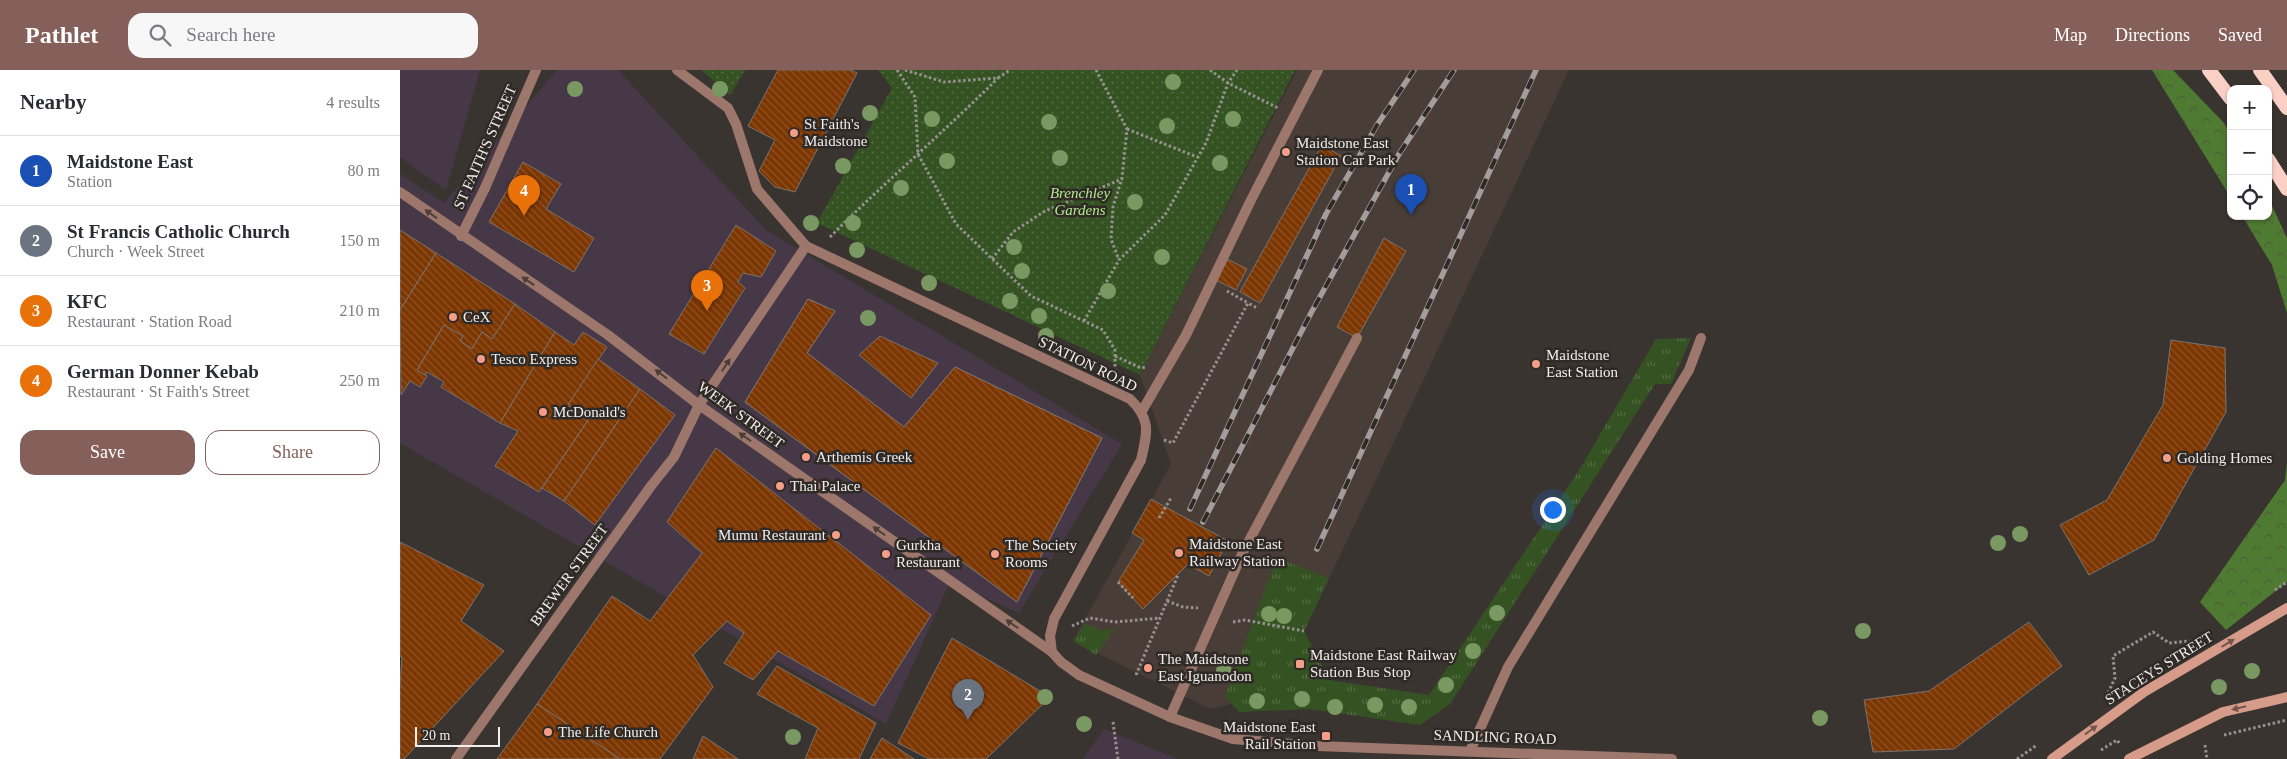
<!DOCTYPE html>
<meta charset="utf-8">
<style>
body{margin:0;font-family:"Times New Roman",serif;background:#f7f7f7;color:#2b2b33}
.controls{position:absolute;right:15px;top:15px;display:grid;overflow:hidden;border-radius:10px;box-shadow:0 1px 4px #0004}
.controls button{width:45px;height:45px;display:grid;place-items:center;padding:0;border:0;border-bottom:1px solid #e1e1e2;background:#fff;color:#2b2b33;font:25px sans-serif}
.scale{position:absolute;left:15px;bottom:12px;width:85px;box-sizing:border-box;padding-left:5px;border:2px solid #f2eeec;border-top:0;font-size:14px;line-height:18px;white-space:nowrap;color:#f2eeec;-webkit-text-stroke:4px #302a27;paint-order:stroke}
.you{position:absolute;left:1152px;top:439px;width:18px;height:18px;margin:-12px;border:4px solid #fff;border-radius:50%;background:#1a73e8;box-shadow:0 0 0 8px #1a73e833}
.badge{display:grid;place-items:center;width:32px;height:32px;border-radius:50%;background:#855f5a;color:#fff;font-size:16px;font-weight:700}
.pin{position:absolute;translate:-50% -41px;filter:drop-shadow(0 1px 2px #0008)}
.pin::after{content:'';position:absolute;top:26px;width:18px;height:15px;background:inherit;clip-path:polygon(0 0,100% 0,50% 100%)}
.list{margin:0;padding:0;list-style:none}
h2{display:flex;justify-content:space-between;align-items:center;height:65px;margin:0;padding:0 20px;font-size:21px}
h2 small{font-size:16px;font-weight:400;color:#7c7c81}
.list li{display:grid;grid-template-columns:32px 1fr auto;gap:15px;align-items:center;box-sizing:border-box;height:70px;padding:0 20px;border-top:1px solid #e1e1e2}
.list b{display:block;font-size:19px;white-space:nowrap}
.list p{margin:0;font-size:16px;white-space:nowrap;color:#7c7c81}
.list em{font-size:16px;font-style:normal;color:#7c7c81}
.actions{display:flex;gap:10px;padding:15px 20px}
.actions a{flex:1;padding:11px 0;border:1px solid #855f5a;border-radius:15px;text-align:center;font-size:18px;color:#855f5a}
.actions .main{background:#855f5a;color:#fff}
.icon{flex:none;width:28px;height:28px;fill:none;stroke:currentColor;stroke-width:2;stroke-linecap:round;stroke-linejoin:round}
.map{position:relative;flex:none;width:1887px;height:689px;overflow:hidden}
header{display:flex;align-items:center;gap:30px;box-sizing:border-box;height:70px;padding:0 25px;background:#855f5a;color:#fff}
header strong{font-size:24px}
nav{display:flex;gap:28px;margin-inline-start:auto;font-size:18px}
.search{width:350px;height:45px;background:#f7f7f7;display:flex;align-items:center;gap:12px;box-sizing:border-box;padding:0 18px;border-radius:15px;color:#7c7c81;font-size:19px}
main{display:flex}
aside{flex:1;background:#fff}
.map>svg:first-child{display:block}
.commercial{fill:#463846}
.built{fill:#483d37}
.grass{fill:url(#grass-tufts)}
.forest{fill:url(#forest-crowns)}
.park{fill:url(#park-dots)}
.building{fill:url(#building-back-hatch);stroke:#7a736f;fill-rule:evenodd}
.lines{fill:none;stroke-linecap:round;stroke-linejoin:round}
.path{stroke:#979290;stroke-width:3;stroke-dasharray:2.5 2.5;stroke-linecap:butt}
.service{stroke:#9d776c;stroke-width:10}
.pedestrian{stroke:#9d776c;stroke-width:10}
.minor{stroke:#9d776c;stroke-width:10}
.secondary{stroke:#d79b8a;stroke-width:10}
.trunk{stroke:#fad0c5;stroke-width:14}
.rail-casing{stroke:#a39e9c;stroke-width:5.5}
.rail{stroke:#302a27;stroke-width:4;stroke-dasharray:11;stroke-linecap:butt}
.tree{fill:#7a9962}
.oneway{fill:#4b3d38}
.oneway2{fill:#73574f}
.poi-dot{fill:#f49e89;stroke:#302a27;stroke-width:2}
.labels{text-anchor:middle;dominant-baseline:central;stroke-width:5;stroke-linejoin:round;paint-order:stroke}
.poi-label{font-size:15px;fill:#f2eeec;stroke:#302a27;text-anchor:start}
.street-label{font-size:15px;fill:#f2eeec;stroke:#302a27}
.park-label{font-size:15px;font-style:italic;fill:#afec8a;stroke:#302a27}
</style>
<header>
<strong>Pathlet</strong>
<div class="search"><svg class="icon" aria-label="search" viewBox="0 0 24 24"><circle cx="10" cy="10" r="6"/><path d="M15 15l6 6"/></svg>Search here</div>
<nav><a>Map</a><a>Directions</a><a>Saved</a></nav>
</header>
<main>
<aside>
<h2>Nearby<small>4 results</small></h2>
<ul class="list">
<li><span class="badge" style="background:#1a4fb4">1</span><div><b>Maidstone East</b><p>Station</p></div><em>80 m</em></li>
<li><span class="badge" style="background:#6b7280">2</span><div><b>St Francis Catholic Church</b><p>Church · Week Street</p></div><em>150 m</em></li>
<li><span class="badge" style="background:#e8710a">3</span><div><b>KFC</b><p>Restaurant · Station Road</p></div><em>210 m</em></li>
<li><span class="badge" style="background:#e8710a">4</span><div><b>German Donner Kebab</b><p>Restaurant · St Faith's Street</p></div><em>250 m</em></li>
</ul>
<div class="actions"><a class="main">Save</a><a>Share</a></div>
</aside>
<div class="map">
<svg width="1887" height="689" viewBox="0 0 1887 689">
<defs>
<pattern id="grass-tufts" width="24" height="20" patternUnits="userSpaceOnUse" patternTransform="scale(1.25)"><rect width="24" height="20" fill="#355322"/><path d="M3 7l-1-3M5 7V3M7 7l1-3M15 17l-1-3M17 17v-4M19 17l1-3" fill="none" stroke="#536c42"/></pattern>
<pattern id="forest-crowns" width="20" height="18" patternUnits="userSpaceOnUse" patternTransform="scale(1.25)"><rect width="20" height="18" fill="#4f7a32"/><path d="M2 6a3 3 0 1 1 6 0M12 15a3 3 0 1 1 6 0" fill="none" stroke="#4c603c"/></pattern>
<pattern id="park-dots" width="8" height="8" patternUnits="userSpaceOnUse" patternTransform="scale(1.25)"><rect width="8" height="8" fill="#355322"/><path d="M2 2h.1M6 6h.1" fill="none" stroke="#536c42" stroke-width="1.8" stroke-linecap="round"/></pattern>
<pattern id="building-back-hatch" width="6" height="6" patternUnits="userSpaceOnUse" patternTransform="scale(1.25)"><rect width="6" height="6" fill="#7c3601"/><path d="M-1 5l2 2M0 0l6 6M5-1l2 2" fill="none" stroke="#8f5326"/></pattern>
</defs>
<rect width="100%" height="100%" fill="#3a3431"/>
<g class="commercial">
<polygon points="0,0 80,0 46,120 0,87"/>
<polygon points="157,0 218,0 366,160 722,374 619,543 550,512 486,654 0,373 0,104 44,133"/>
<polygon points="704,659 778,689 683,689"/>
</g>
<polygon class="built" points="897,0 1169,0 1021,315 904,561 929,610 810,639 673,571 771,394 740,305"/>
<g class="grass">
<polygon points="1291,268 1271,314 1255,314 1050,634 1020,655 910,639 839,642 825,626 877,488 929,508 904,561 929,610 1029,625 1178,402 1256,269"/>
<polygon points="685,554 702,561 715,558 696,585 673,571"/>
</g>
<g class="forest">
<polygon points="1752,0 1773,0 1824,53 1831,65 1831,128"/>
<polygon points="1868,127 1887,168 1887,243 1872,195 1842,146 1868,146"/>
<polygon points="1887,392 1887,512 1826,560 1800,532 1885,410"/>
</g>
<g class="park">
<polygon points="301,0 345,0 330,25"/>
<polygon points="478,0 895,0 740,305 417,153 492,18"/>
</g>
<g class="building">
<polygon points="378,0 451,0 457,3 395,122 375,117 359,101 375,70 348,56"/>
<polygon points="922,75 941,86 860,233 840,222"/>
<polygon points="123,92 161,114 146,139 194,168 174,202 89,152"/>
<polygon points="336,155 376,181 361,207 343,203 338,212 345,218 304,284 269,264"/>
<polygon points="0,160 36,183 0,240"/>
<polygon points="984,168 1006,181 957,268 937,257"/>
<polygon points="36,183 115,234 92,269 82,262 72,279 60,271 63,266 44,255 17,300 27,306 20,317 10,311 1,325 0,240"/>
<polygon points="827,189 847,199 836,220 816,210"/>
<path d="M408 229 435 241 407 283 504 357 555 297 702 368 617 532 345 332ZM598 355 650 380 612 448 555 409 565 396 568 397Z"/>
<polygon points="408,229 435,241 407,283 504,357 555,297 702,368 617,532 345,332"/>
<polygon points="115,234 155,262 100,353 41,317 44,312 27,302 25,305 17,300 44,255 63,266 60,271 72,279 82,262 92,269"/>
<polygon points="155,262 174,275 183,262 207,277 168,335 189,349 139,422 95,396 118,361 100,353"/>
<polygon points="480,266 538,293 511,328 459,285"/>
<polygon points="1771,270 1825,278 1826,342 1754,470 1689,505 1660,455 1707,430 1763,335"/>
<polygon points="198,289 240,319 164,431 142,418 189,349 168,335"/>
<polygon points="240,319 275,345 195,455 164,431"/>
<polygon points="316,378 531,545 474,636 378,581 353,610 324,593 344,563 327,551 293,585 313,617 260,689 220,689 137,634 212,526 250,551 302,483 267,452"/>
<polygon points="751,429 828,471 809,506 788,494 743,539 718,512 744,470 732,463"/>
<polygon points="0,472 84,515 61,551 104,581 4,689 0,689 0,618 2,616 0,615 2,587 0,586"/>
<polygon points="1629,552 1662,596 1554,679 1473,682 1464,630 1529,621"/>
<polygon points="552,568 650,627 586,689 529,689 498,673"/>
<polygon points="377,596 476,653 459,689 405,689 418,658 357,624"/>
<polygon points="137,634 220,689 97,689"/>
<polygon points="303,666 338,689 293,689"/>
<polygon points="482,668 514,689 470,689"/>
</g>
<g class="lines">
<g class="path">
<polyline points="497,0 515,27 518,84 556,154 631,226 703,260 715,280 715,300"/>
<polyline points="505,0 544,12 598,8 610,0"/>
<polyline points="696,0 727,59 722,108 713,137 711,169 719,190"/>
<polyline points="810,0 828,13 878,38"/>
<polyline points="727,59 797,87"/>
<path d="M430 167C485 112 544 62 598 8"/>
<polyline points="592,189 613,162 645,141 722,109"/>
<polyline points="827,221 848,233"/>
<polyline points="684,251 719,190 765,145 806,73 828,13 837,0"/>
<polyline points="715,286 741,298 746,297"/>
<polyline points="764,370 773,373 848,233 857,238"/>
<polyline points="759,448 771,428"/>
<polyline points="718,512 733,528"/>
<polyline points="1875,520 1887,512"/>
<polyline points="767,531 783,537 798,538"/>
<polyline points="833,552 845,550 904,561"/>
<polyline points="672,556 690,548 715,552 760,548"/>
<polyline points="736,605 778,505"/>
<polyline points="1708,623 1715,608 1713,586 1753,562 1769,573 1790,571"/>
<polyline points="713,652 718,689"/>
<polyline points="1824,665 1887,650"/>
<polyline points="1805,675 1807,689"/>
<polyline points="1701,680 1717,670 1719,673"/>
<polyline points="1617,689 1637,675"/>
</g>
<polyline class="service" points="742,341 786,265 851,130 918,0"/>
<g class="pedestrian">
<polyline points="0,122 208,265 299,335 652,582"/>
<polyline points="61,166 85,118"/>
<polyline points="251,416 274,387 299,335"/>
</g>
<g class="minor">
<path d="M277 0 328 38 336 54 357 119 406 176 730 329C752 350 747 363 741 390L654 549 650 566 652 582 661 592 679 605 770 647 833 669 917 676 1272 689"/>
<polyline points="85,118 136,0"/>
<polyline points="299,335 406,176"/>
<polyline points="770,647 843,482 957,268"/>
<polyline points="1070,681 1108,597 1289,300 1301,268"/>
<polyline points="56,689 251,416"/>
</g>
<g class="secondary">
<polyline points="1652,689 1744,622 1887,538"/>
<polyline points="1729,689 1823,642 1887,627"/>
</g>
<g class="trunk">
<polyline points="1809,0 1831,29"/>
<polyline points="1860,0 1887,38"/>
<polyline points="1868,89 1887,119"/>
</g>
<defs>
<g id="rail">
<polyline points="790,439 926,144 977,55 1014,0"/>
<polyline points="803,452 911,243 999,84 1054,0"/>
<polyline points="917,479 1136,0"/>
</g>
</defs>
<use href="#rail" class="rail-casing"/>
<use href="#rail" class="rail"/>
</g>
<g class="tree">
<circle cx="773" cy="12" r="8"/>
<circle cx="175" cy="19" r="8"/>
<circle cx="320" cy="19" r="8"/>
<circle cx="470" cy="43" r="8"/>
<circle cx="532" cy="49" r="8"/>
<circle cx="833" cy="49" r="8"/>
<circle cx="649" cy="52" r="8"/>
<circle cx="767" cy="56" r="8"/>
<circle cx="660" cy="88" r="8"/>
<circle cx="547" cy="91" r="8"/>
<circle cx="820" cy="93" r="8"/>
<circle cx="443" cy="96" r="8"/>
<circle cx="501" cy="118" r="8"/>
<circle cx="735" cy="132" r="8"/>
<circle cx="411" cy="153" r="8"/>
<circle cx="453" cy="153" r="8"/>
<circle cx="614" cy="177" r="8"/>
<circle cx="457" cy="180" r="8"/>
<circle cx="762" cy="187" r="8"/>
<circle cx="622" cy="201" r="8"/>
<circle cx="529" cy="213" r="8"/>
<circle cx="708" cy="221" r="8"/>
<circle cx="610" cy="231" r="8"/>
<circle cx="639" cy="246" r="8"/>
<circle cx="468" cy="248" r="8"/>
<circle cx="646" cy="266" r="8"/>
<circle cx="1620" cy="464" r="8"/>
<circle cx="1598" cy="473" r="8"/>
<circle cx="1097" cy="543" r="8"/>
<circle cx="869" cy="544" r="8"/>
<circle cx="884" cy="546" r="8"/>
<circle cx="1463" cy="561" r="8"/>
<circle cx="1073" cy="581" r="8"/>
<circle cx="824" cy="601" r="8"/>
<circle cx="1852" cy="601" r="8"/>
<circle cx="1046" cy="615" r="8"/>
<circle cx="1819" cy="617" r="8"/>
<circle cx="645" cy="627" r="8"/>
<circle cx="902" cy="629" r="8"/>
<circle cx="857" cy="631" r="8"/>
<circle cx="975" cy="635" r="8"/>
<circle cx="935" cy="637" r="8"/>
<circle cx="1009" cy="637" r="8"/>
<circle cx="1420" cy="648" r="8"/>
<circle cx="684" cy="654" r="8"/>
<circle cx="393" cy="667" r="8"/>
</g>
<defs><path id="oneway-solid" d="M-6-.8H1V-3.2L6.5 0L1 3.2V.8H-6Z" transform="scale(1.25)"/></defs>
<g class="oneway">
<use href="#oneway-solid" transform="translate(31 144) rotate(-144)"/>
<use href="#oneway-solid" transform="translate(128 211) rotate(-146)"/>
<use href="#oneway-solid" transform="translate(326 295) rotate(-56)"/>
<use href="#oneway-solid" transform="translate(261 304) rotate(-143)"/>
<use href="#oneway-solid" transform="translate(345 367) rotate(-145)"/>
<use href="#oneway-solid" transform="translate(479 461) rotate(-145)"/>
<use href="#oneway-solid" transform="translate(612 554) rotate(-145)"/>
</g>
<g class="oneway2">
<use href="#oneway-solid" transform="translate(1828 573) rotate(-31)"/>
<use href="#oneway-solid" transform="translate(1839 638) rotate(167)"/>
<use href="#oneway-solid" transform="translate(1691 660) rotate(-36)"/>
</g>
<g class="poi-dot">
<circle cx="394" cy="63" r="5"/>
<circle cx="886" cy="82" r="5"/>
<circle cx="53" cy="247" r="5"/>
<circle cx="81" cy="289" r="5"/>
<circle cx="1136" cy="294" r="5"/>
<circle cx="143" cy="342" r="5"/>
<circle cx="406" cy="387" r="5"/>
<circle cx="1767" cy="388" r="5"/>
<circle cx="380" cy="416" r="5"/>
<circle cx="436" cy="465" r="5"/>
<circle cx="779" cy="483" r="5"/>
<circle cx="486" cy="484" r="5"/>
<circle cx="595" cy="484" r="5"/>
<rect x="895" y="589" width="10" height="10" rx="2.5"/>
<circle cx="748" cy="598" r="5"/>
<circle cx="148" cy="662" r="5"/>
<rect x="921" y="661" width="10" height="10" rx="2.5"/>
</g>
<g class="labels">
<g class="poi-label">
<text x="404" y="54">St Faith's<tspan x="404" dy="17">Maidstone</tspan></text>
<text x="896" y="73">Maidstone East<tspan x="896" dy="17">Station Car Park</tspan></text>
<text x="63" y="247">CeX</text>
<text x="1146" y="285">Maidstone<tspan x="1146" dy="17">East Station</tspan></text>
<text x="91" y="289">Tesco Express</text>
<text x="153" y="342">McDonald's</text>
<text x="416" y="387">Arthemis Greek</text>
<text x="1777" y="388">Golding Homes</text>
<text x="390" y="416">Thai Palace</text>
<text x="426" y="465" text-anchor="end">Mumu Restaurant</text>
<text x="789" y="474">Maidstone East<tspan x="789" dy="17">Railway Station</tspan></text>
<text x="496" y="475">Gurkha<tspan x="496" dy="17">Restaurant</tspan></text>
<text x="605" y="475">The Society<tspan x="605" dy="17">Rooms</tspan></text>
<text x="910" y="585">Maidstone East Railway<tspan x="910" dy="17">Station Bus Stop</tspan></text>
<text x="758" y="589">The Maidstone<tspan x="758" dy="17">East Iguanodon</tspan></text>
<text x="916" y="657" text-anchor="end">Maidstone East<tspan x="916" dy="17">Rail Station</tspan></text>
<text x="158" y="662">The Life Church</text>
</g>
<g class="street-label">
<text transform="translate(85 77) rotate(-66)">ST FAITH'S STREET</text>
<text transform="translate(688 294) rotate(26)">STATION ROAD</text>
<text transform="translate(341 345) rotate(36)">WEEK STREET</text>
<text transform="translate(169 505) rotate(-54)">BREWER STREET</text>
<text transform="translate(1759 598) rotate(-32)">STACEYS STREET</text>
<text transform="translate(1095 667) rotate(2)">SANDLING ROAD</text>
</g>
<g class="park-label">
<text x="680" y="123">Brenchley<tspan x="680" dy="17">Gardens</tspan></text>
</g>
</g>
</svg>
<div class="controls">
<button>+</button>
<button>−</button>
<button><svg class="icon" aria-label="locate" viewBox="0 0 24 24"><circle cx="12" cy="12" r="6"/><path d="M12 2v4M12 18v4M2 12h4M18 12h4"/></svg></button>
</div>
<div class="scale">20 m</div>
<div class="you"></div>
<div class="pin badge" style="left:1011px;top:145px;background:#1a4fb4">1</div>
<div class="pin badge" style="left:568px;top:650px;background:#6b7280">2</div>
<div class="pin badge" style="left:307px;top:241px;background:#e8710a">3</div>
<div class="pin badge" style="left:124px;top:146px;background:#e8710a">4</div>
</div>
</main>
